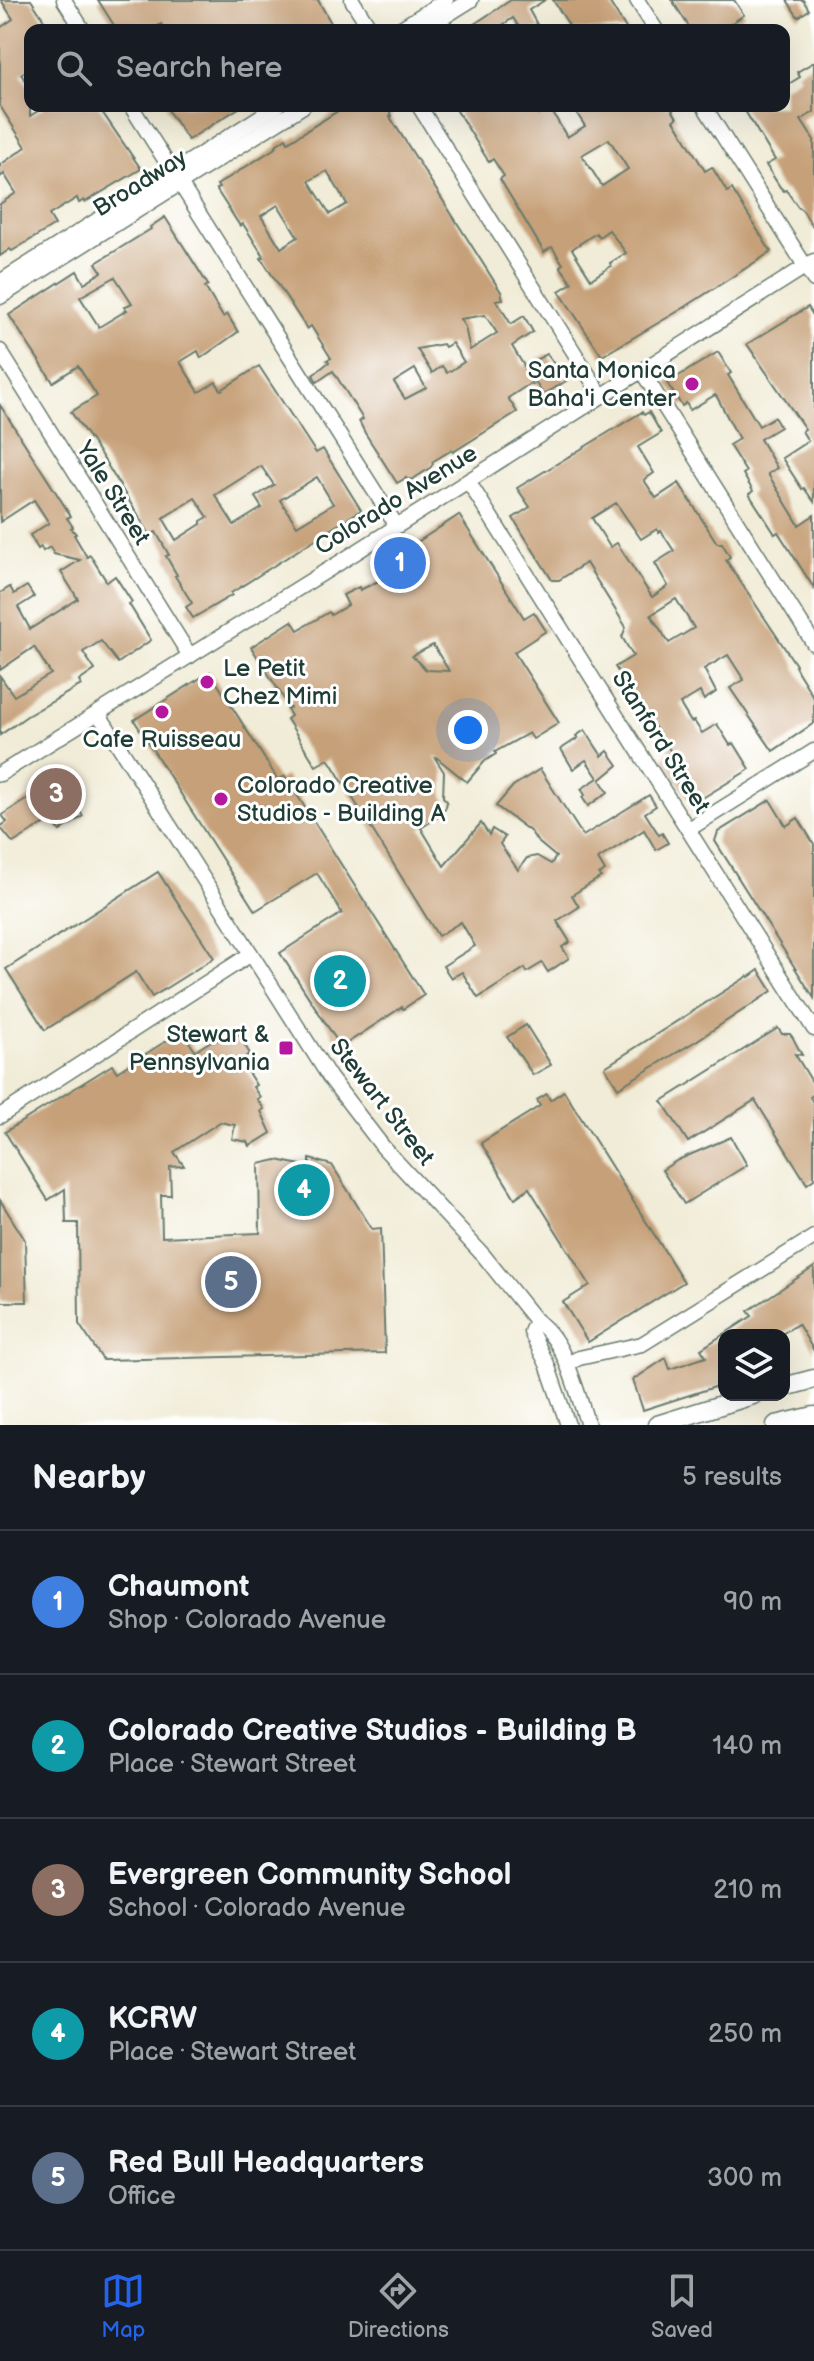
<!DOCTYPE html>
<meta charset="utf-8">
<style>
body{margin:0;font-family:"Balsamiq Sans",sans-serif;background:#20242c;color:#f1f3f6}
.controls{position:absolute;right:24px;bottom:24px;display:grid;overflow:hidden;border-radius:16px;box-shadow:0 8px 32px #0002}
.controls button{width:72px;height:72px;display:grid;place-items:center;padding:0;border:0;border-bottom:2px solid #363941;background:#171b24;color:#f1f3f6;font:40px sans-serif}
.you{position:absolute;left:468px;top:730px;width:28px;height:28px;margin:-20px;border:6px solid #fff;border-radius:50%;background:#1a73e8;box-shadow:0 0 0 12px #1a73e833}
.badge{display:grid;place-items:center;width:52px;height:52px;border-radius:50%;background:#2563eb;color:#fff;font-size:26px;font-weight:700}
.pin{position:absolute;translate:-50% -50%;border:4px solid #fff;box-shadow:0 2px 8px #0006}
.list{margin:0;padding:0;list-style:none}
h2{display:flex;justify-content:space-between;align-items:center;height:104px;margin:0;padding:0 32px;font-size:34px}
h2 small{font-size:26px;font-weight:400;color:#9ea1a6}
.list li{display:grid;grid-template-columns:52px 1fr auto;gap:24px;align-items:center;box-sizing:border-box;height:144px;padding:0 32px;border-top:2px solid #363941}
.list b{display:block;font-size:30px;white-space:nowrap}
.list p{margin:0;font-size:26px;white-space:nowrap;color:#9ea1a6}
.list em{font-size:26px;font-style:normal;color:#9ea1a6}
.icon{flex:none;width:44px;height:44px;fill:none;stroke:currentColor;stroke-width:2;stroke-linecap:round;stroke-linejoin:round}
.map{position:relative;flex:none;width:814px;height:1425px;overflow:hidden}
.search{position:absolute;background:#171b24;box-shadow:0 8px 32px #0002;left:24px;right:24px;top:24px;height:88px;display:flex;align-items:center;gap:20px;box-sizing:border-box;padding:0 28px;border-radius:16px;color:#9ea1a6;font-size:30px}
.sheet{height:824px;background:#171b24}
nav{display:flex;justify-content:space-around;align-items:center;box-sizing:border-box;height:112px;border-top:2px solid #363941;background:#171b24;font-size:22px;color:#9ea1a6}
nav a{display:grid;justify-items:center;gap:4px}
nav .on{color:#2563eb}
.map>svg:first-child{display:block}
.building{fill:#c6a078;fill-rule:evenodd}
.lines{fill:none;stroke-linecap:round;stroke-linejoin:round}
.minor-casing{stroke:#687a6d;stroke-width:17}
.major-casing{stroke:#687a6d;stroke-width:21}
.minor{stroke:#fff;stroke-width:14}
.major{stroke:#fff;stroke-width:18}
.poi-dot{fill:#b5179e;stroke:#fff;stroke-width:3}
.labels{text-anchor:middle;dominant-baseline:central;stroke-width:6;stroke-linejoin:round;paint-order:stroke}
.street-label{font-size:24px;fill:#1f3d34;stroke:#fff}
.poi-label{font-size:24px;fill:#1f3d34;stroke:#fff;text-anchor:end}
</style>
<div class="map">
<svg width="814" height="1425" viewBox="0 0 814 1425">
<rect width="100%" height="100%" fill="#fff"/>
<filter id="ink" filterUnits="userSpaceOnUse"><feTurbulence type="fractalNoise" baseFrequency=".0125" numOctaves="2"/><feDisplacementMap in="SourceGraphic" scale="16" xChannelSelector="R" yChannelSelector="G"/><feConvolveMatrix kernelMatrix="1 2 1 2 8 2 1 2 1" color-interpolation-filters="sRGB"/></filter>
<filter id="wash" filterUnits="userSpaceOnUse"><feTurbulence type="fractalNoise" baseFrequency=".006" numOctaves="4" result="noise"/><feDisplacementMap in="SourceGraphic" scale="32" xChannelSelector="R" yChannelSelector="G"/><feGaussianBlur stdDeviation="1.8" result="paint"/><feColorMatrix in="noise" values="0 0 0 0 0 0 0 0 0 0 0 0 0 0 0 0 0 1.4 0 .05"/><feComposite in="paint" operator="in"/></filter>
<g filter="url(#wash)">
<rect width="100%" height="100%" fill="#f1ecd7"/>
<g id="blocks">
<g class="building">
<polygon points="1,0 31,0 48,26 42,30 30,30 30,68 21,74 30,88 30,116 46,106 98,106 141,169 85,202 84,200 79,203 77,198 49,215 55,225 12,251 10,249 0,256 0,204 16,193 4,174 0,177 0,165 26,147 0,106 0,28 13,19"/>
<polygon points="98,0 318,0 335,30 165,30 161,24 152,30 117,30"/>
<polygon points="511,0 545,0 529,10 540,30 521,30 513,18 495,30 465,30"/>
<polygon points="553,0 608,0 627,30 572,30"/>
<polygon points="672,0 734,0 744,15 721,30 691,30"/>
<polygon points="787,0 803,0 809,10 798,17"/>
<polygon points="814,62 814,112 801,120 814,140 814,229 803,211 798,207 786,190 784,191 780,187 766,165 775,160 742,106 784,106 784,87 800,77 797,72"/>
<polygon points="165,106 242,106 188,140"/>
<path d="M346 106H386L392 116 390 117 501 292 503 299 496 300 511 324 524 316 533 332 512 346 524 366 547 354 566 381 543 395 536 383 533 385 531 383 508 398 517 412 453 452 452 450 432 462 433 464 430 468 413 479 407 480 406 478 397 483 365 433 359 421 363 419 333 371 317 382 313 375 329 362 327 360 331 358 311 326 307 329 261 258 264 257 243 224 240 226 216 189 219 188 217 185 277 147 276 145 286 138 288 142ZM327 171 347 204 330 214 309 181ZM278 205 298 237 281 248 261 216ZM485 315 497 333 470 350 465 327 460 319ZM452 343 464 362 447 373 442 366 432 373 417 349 443 344 445 347ZM415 369 426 388 405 399 394 382Z"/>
<path d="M454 106H532L538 115 550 108 567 137 585 126 572 106H670L677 118 674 120 705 171 712 167 727 192 732 189 771 252 682 309 602 356 559 291 572 283 560 266 563 264 552 247 544 252 500 179 504 176 493 159 489 162ZM609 139 628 169 602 186 582 155ZM609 230 626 253 610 263 611 266 591 279 572 249 596 233 599 237Z"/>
<path d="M165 217 208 285 205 287 223 317 227 314 238 332 201 358 198 351 180 362 199 392 216 382 221 390 259 366 316 453 323 449 361 510 264 572 231 593 232 595 193 618 186 607 192 603 175 576 177 575 166 556 169 555 156 532 150 535 103 458 71 412 97 396 78 366 53 382 9 315 77 271 84 283 102 272 96 263 151 229 150 227ZM115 277 132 303 124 307 127 310 99 327 80 297ZM261 466 274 485 255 497 262 508 234 525 215 495ZM317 477 333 504 297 526 280 500ZM195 498 208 517 201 521V524L176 540 163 518Z"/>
<polygon points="808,307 814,317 814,502 804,488 802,489 782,458 808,441 802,431 805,429 747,344"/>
<polygon points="718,352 731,373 728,375 759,426 774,417 780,427 760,439 777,468 768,474 799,525 814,515 814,588 778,532 775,534 749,494 753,491 743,474 746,472 729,445 739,439 717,397 715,395 690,410 686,403 682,406 667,383"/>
<polygon points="0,405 71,516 67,518 73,527 71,528 76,534 74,535 87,557 90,555 107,582 115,576 132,602 129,604 151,640 118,663 101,641 83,652 95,670 79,681 81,685 27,716 0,735 0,676 14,696 51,674 34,647 0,670 0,593 10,587 14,594 27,586 34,597 18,607 30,629 78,599 61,572 80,560 54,554 50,547 43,551 41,547 38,549 30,535 49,523 34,500 0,522"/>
<path d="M642 412 644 415 649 412 661 433 638 447 654 473 644 480 656 498 679 483 717 543H722L730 557 726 560 796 665 795 666 798 672 814 698V723L773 751 730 688 744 680 728 655 704 669 716 692 704 700 700 692 680 704 691 722 694 721 702 733 717 724 730 745 734 743 750 769 696 802 688 799 662 758 671 752 615 667 633 656 622 637 626 627 586 563 559 580H552L513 518 530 507 517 488ZM616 503 641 539 657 529 659 533 661 531 674 551 655 563 668 586 652 597 617 543 610 547 592 518ZM676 599 694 628 669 643 651 615Z"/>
<path d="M459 515 524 618 534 612 546 631 514 652 559 723 533 739 529 733 495 752 496 754 485 761 467 782 436 757 435 758 444 772 443 797 447 801 446 807 438 817 421 828 444 866 481 823 489 835 492 829 505 837 500 844 518 870 527 858 537 856 551 864 556 857 537 841 531 832 496 806 513 786 540 769 583 836 649 795 656 806 645 813 659 835 662 833 668 843 656 850 644 830 598 859 605 871 599 875 601 877 572 895 579 907 557 921 570 942 562 947 569 958 548 972 542 963 527 972 525 968 478 998 462 972 451 978 443 966 475 946 461 922 438 936 331 763 328 759 316 766 287 719 291 716 287 709 290 708 251 647 292 621 298 630 329 612 331 615 348 605 343 595 359 587 360 590 395 573 388 561ZM433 645 449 671 426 670 412 656Z"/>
<polygon points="210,672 278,780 285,776 424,995 403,1009 402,1007 341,1047 280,953 342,913 317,873 255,911 134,720"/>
<polygon points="585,730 602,756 608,751 618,765 600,780 608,792 588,806 582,797 585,795 581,789 598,778 586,760 573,769 561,749 578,738 576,736"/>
<polygon points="59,779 83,816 60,831 52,819 13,843 0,827 7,822 2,815"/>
<polygon points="770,800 786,826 798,818 814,844 814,998 715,841 718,832"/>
<polygon points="158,872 214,958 152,997 136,972 45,1030 6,969"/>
<polygon points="759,970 772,991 696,1041 618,1088 605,1067 748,976 749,977"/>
<polygon points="526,1025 551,1065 533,1075 507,1037"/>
<polygon points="778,1028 782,1034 790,1034 793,1038 802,1055 795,1054 814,1085 814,1094 810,1097 814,1104 814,1179 807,1184 755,1100 688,1142 662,1101"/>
<polygon points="182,1031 195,1051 213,1040 214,1042 225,1036 226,1039 237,1032 250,1054 240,1060 256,1085 253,1087 260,1097 257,1099 264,1109 261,1111 271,1133 250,1146 248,1142 232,1139 235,1125 220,1122 174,1152 184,1166 170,1167 171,1195 161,1195 162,1237 260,1233 259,1164 277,1160 310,1167 310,1159 332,1165 372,1229 381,1228 385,1353 103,1360 79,1324 78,1223 66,1223 65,1189 48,1200 5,1132 112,1065 117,1072"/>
<polygon points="564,1091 684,1282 588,1342 563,1302 590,1285 529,1188 515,1198 481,1143 540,1106 537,1100 547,1094 550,1100"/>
<polygon points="731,1137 747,1165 684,1204 662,1170 678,1160"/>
<polygon points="0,1200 25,1240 27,1302 0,1302"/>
<polygon points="814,1267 814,1351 798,1324 780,1335 724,1335 724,1384 643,1410 633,1380 666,1358 670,1369 706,1357 701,1349 752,1316 748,1311"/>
</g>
</g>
</g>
<g filter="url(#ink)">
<use href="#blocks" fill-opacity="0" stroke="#687a6d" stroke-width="2"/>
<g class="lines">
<defs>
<g id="minor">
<polyline points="64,0 83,30"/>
<polyline points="352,0 371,30"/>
<polyline points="637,0 656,30"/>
<polyline points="398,30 446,0"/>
<polyline points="423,30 471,0"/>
<polyline points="131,106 396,525"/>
<polyline points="419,106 601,395"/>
<polyline points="704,106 814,280"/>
<polyline points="0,282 277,106"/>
<polyline points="0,297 303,106"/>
<polyline points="0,351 190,656"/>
<polyline points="641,370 814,644"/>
<polyline points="468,481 814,1029"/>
<path d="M98 713 330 1078 383 1147 484 1256 536 1321C565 1338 577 1394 588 1425"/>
<polyline points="0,774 339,563 814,261"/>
<polyline points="689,829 814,751"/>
<polyline points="0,1116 251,954"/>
<polyline points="536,1321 531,1332 547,1364 568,1425"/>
<polyline points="567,1364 579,1358 642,1344 814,1237"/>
</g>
<g id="major">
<polyline points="784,1387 814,1379"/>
<polyline points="657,1425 753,1395"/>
<polyline points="776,1425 814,1416"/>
</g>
</defs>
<use href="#minor" class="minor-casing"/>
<use href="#major" class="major-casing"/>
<use href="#minor" class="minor"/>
<use href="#major" class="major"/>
</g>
</g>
<g class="poi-dot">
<circle cx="692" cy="384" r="8"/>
<circle cx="207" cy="682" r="8"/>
<circle cx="162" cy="712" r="8"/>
<circle cx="221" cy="799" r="8"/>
<rect x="278" y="1040" width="16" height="16" rx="4"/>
</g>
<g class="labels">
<g class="street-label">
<text transform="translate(140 183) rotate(-32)">Broadway</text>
<text transform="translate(113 493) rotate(58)">Yale Street</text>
<text transform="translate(396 500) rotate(-32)">Colorado Avenue</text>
<text transform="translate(661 742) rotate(58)">Stanford Street</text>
<text transform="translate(382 1102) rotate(52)">Stewart Street</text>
</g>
<g class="poi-label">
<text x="676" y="370">Santa Monica<tspan x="676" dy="28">Baha'i Center</tspan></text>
<text x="223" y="668" text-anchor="start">Le Petit<tspan x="223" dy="28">Chez Mimi</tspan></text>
<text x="162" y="739" text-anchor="middle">Cafe Ruisseau</text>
<text x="237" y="785" text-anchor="start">Colorado Creative<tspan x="237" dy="28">Studios - Building A</tspan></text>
<text x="270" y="1034">Stewart &amp;<tspan x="270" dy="28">Pennsylvania</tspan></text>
</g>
</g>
</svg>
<div class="controls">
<button><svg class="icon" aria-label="layers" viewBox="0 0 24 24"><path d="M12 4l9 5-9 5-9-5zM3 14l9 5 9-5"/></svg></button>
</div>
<div class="you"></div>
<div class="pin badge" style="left:400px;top:563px;background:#3f7fe0">1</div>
<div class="pin badge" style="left:340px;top:981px;background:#0f9aa8">2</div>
<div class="pin badge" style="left:56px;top:794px;background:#8d6e63">3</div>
<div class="pin badge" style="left:304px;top:1190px;background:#0f9aa8">4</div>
<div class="pin badge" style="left:231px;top:1282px;background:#5c6f8a">5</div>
<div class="search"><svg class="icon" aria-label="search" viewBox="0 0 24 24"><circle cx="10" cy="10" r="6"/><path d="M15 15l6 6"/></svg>Search here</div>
</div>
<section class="sheet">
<h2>Nearby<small>5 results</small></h2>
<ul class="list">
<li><span class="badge" style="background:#3f7fe0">1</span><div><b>Chaumont</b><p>Shop · Colorado Avenue</p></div><em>90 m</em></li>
<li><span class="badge" style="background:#0f9aa8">2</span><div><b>Colorado Creative Studios - Building B</b><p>Place · Stewart Street</p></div><em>140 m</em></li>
<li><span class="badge" style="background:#8d6e63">3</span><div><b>Evergreen Community School</b><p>School · Colorado Avenue</p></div><em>210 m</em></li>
<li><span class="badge" style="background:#0f9aa8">4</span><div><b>KCRW</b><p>Place · Stewart Street</p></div><em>250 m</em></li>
<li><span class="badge" style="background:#5c6f8a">5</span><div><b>Red Bull Headquarters</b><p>Office</p></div><em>300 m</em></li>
</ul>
</section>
<nav>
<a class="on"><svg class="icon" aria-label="map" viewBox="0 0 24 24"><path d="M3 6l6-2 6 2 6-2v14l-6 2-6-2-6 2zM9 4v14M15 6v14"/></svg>Map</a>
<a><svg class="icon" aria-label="directions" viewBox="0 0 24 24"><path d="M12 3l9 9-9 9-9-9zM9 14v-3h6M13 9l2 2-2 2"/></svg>Directions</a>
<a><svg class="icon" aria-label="saved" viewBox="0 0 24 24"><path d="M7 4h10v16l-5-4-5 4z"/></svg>Saved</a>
</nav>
